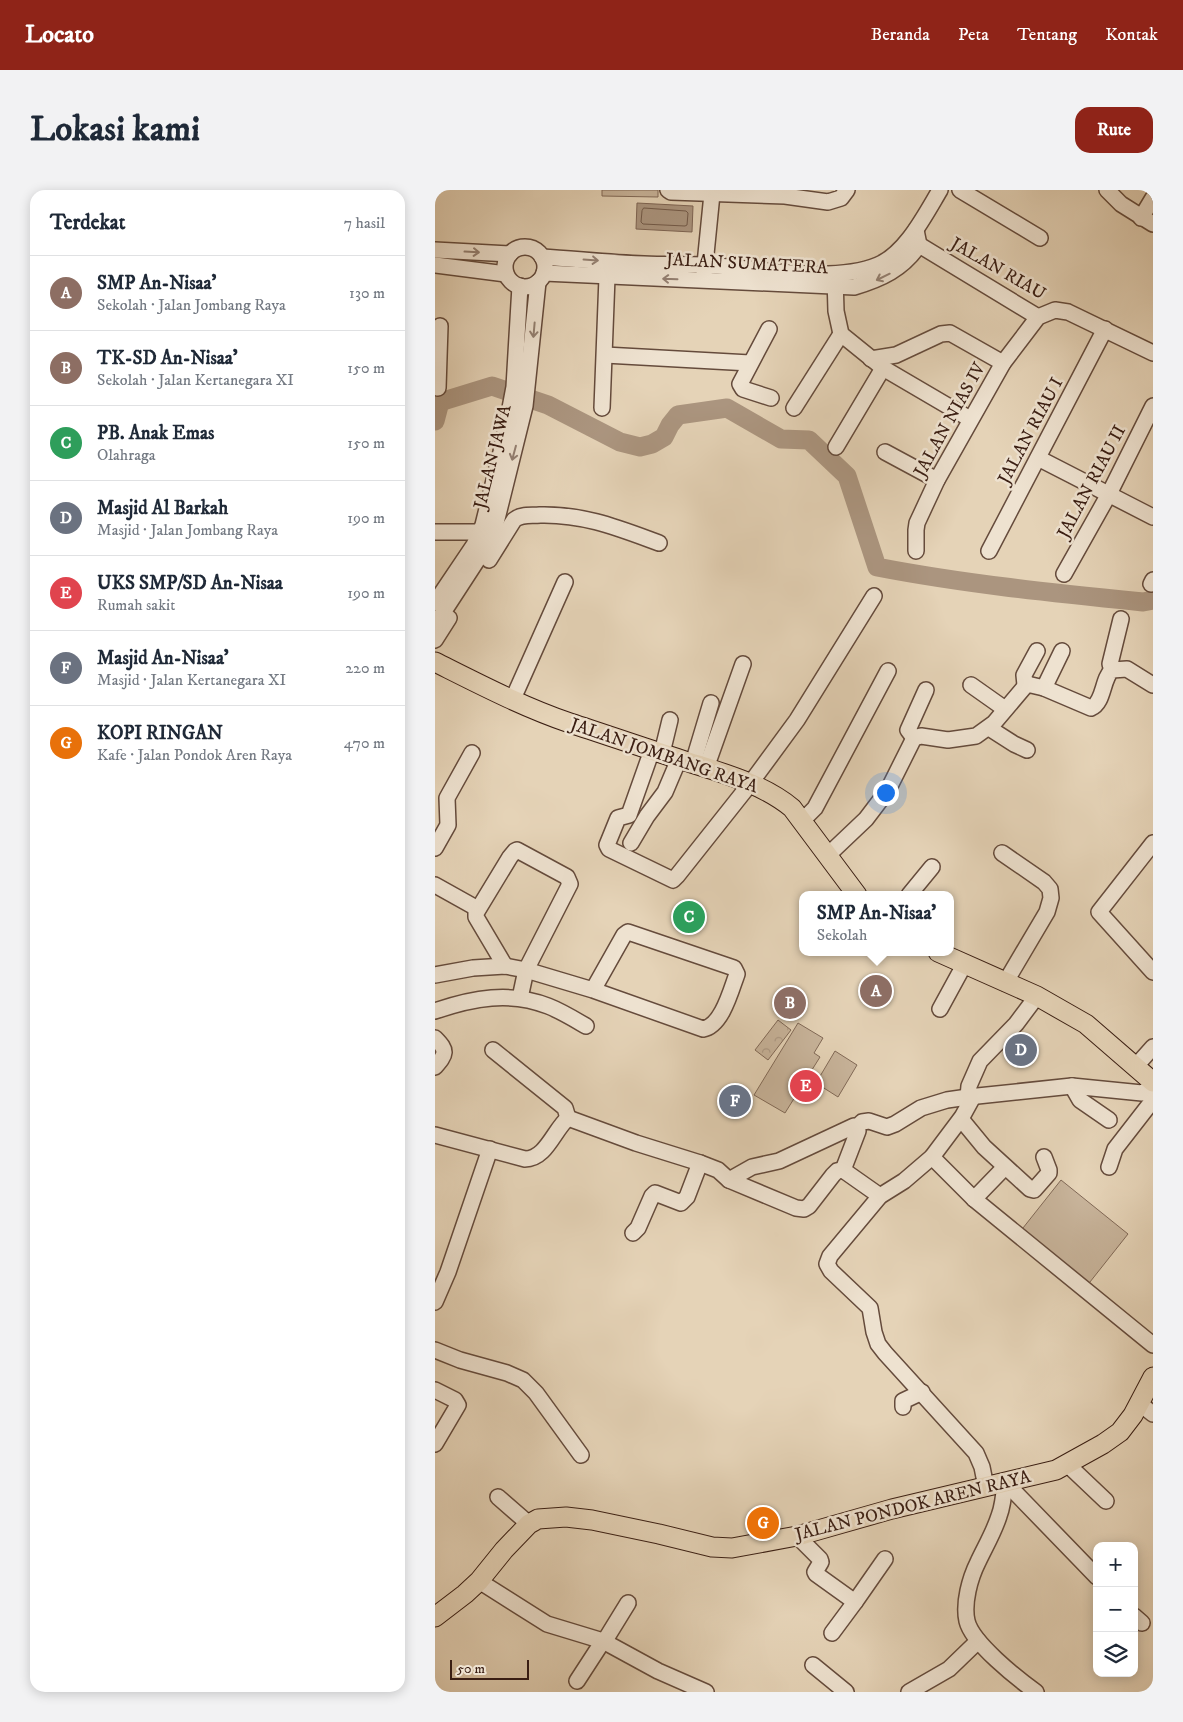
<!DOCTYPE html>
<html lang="id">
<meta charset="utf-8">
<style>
body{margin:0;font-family:"IM FELL DW Pica",serif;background:#f2f2f3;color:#1f2937}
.controls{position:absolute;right:15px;bottom:15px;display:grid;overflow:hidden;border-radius:10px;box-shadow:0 2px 12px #0003}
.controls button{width:45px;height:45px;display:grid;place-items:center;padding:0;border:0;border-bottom:1px solid #e0e1e3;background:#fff;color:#1f2937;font:25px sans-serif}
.scale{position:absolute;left:15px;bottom:12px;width:79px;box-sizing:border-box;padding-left:5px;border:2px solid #3a1e13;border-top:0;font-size:14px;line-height:18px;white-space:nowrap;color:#3a1e13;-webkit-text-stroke:4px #eee2d0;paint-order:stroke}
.you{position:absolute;left:450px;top:602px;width:18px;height:18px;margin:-12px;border:4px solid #fff;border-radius:50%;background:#1a73e8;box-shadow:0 0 0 8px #1a73e833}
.badge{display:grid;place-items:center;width:32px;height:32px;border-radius:50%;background:#8f2418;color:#fff;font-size:16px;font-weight:700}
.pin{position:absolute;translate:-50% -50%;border:2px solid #fff;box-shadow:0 1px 5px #0006}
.popup{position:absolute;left:364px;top:701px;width:155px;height:65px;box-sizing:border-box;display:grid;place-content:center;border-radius:10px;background:#fff;filter:drop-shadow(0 1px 4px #0005);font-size:16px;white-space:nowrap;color:#747a83}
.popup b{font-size:19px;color:#1f2937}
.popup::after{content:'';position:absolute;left:50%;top:100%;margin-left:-10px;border:10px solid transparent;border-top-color:#fff}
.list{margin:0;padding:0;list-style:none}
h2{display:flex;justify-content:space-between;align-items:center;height:65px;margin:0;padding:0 20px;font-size:21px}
h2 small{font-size:16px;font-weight:400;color:#747a83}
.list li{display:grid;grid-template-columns:32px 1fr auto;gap:15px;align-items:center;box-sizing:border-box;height:75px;padding:0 20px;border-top:1px solid #e0e1e3}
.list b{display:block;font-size:19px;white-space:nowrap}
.list p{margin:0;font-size:16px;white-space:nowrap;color:#747a83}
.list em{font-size:16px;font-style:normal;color:#747a83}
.icon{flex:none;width:28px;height:28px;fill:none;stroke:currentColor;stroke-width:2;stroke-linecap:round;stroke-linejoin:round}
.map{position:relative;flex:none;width:718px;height:1502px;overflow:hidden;border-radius:15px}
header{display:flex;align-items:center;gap:30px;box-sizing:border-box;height:70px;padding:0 25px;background:#8f2418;color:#fff}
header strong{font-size:24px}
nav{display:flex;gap:28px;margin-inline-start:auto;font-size:18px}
.intro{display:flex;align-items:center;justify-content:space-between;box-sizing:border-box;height:120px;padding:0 30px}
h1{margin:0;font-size:35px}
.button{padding:12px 22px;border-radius:15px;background:#8f2418;color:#fff;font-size:18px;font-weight:700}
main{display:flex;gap:30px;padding:0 30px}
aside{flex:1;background:#fff;border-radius:15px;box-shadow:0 2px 12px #0003}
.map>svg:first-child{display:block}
.forest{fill:url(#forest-crowns);stroke:#816957}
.pitch{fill:#c8b49b;stroke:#816957}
.water{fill:#ab957f;stroke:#7e6554}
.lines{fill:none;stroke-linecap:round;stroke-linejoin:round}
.shore{stroke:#725a49;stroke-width:1}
.river{stroke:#ab957f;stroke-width:19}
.minor-casing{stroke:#654b3c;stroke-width:18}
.major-casing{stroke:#3a1e13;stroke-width:21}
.minor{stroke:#eee2d0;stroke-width:15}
.major{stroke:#e5d3b7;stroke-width:19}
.oneway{stroke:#948072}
.labels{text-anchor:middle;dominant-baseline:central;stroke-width:5;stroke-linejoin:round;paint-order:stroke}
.street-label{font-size:18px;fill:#3a1e13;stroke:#eee2d0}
</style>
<header>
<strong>Locato</strong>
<nav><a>Beranda</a><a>Peta</a><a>Tentang</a><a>Kontak</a></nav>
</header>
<div class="intro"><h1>Lokasi kami</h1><a class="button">Rute</a></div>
<main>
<aside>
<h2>Terdekat<small>7 hasil</small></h2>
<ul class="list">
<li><span class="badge" style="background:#8d6e63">A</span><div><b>SMP An-Nisaa'</b><p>Sekolah · Jalan Jombang Raya</p></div><em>130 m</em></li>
<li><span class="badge" style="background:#8d6e63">B</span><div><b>TK-SD An-Nisaa'</b><p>Sekolah · Jalan Kertanegara XI</p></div><em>150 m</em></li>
<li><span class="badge" style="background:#2e9e5b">C</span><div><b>PB. Anak Emas</b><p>Olahraga</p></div><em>150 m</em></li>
<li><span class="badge" style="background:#6b7280">D</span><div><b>Masjid Al Barkah</b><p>Masjid · Jalan Jombang Raya</p></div><em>190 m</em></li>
<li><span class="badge" style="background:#e0444e">E</span><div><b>UKS SMP/SD An-Nisaa</b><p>Rumah sakit</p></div><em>190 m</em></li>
<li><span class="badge" style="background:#6b7280">F</span><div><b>Masjid An-Nisaa'</b><p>Masjid · Jalan Kertanegara XI</p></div><em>220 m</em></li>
<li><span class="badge" style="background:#e8710a">G</span><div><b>KOPI RINGAN</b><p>Kafe · Jalan Pondok Aren Raya</p></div><em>470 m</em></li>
</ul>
</aside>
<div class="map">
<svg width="718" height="1502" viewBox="0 0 718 1502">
<defs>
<pattern id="forest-crowns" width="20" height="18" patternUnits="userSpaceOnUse" patternTransform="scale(1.25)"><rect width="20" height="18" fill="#c8b49b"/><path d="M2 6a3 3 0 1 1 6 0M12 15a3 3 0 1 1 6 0" fill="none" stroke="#ad9a85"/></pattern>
</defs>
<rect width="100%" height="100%" fill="#e5d3b7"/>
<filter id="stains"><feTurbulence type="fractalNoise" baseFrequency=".004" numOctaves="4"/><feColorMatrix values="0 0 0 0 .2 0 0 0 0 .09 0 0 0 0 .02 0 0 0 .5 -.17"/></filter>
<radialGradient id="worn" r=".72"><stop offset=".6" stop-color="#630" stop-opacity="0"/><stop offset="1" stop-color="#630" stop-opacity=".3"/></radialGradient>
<polygon class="forest" points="343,830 356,840 333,870 320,860"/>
<g class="pitch">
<polygon points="167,0 223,0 223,7 167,6"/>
<polygon points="363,833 388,848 379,863 385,867 350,923 319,905"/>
<polygon points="400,861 422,875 403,907 381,893"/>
<polygon points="626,990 693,1044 651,1097 584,1043"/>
</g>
<polygon class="water" points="202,13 258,16 257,42 201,39"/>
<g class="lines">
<polygon class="shore" points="209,18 251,21 253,23 252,35 250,36 208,34 206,32 207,21"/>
<path class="river" d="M0 231 5 212 57 196 113 215 185 252 205 257 217 254 229 247 235 235 243 225 292 218 346 249 374 250 412 286 442 377C530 394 619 403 708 412L718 410"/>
<defs>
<g id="minor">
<polyline points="233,0 236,2 350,6 393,12 406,8 412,0"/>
<polyline points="525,0 605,48"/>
<polyline points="672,0 686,14 718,34"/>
<polyline points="706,28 718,8"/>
<polyline points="476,50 603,127"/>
<circle cx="90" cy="77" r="20"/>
<polyline points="0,60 75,64"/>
<path d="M107 67C141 69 175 73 209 74 230 75 250 74 270 75 319 78 398 94 443 75 471 63 490 25 505 0"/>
<polyline points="0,75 71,84"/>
<path d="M109 83 419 97C446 89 468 79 484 55L481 40"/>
<polyline points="269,84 277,4"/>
<polyline points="400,87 401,121 406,144 448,178 535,229"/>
<polyline points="334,139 305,194 308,199 336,208"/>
<polyline points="170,165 315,173"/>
<polyline points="436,169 461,165 506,144 515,143 568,173"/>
<polyline points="3,198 5,136"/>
<polyline points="167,218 172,87"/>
<polyline points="359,218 406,144"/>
<polyline points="401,257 448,178"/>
<polyline points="450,262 502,290"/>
<polyline points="603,268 718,327"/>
<polyline points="0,342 53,342"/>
<polyline points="481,361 481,340 482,333 502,290 568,173 603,127 620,120 633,122 718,163"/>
<polyline points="554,361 670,139"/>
<path d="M54 370 79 330C86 324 96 326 105 325 149 324 183 338 224 353"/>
<polyline points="629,384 674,304 718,216"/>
<polyline points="716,394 718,390"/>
<polyline points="0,413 39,355 48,335 66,262 75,218 79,197 85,96"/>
<polyline points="0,435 54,352 59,341 90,216 103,92"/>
<polyline points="0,450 14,428"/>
<polyline points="677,480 675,474 686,429"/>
<polyline points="536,495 570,519"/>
<polyline points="590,495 589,485 602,461"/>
<polyline points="609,498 627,461"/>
<polyline points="77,511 130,392"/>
<polyline points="554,538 579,554 592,560"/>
<polyline points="479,548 473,540 491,500"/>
<polyline points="217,560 194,625 183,628 172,655 174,659 238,690 242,686 315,594 362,530 439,406"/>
<polyline points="227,563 235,530"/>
<polyline points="258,573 276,513"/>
<polyline points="271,578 308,474"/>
<polyline points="367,631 380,618 453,481"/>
<polyline points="196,653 212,626 230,602 244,569"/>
<polyline points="718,653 664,722 718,782"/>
<polyline points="0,658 13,635 12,608 37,563"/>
<polyline points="567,663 609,692 615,699 616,708 612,722 570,793"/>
<path d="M392 666 431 629 453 600 479 548 486 546 513 550 541 546 559 533 592 494 609 498 656 518C669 513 667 489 677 480L692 479 718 495"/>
<polyline points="0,695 43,719"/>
<polyline points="474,705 497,677"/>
<polyline points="70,776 41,727 41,723 75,667 80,661 82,660 132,687 135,694 91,780 85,808"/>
<path d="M0 785 38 778 70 776 91 780 158 800 268 839C287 836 296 800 302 784L299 778 193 742 189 745 158 800"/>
<polyline points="505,819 529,775"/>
<path d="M0 821C38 808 75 801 113 816 126 821 139 829 151 836"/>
<path d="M0 848C13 861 11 864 0 877"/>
<polyline points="58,860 130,918 133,928"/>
<polyline points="701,876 718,857"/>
<polyline points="637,896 645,910 674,930"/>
<polyline points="533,907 534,896 545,871 581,834 602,806"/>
<polyline points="538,907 527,927 497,967 469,991 445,1006 395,1066 392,1074 396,1081 435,1118 439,1142 443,1154 450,1163 541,1263 547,1277 551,1297"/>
<polyline points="526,929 549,957 595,999 599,1000 614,983 614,980 609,967"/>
<polyline points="422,937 427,932 434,931 452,937 460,934 486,918 512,910 533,907 637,896 707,903 718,896"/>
<path d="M0 945 90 969C111 969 119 940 133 928L201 953 265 973 283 980 294 990 361 1018 369 1019 374 1016 398 985 402 981 408 980"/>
<polyline points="497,967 539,1009 718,1155"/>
<polyline points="674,977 680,959 718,910"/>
<polyline points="408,980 445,1006"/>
<polyline points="294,990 317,977 344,971 419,936 422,937 423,941 408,980"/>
<polyline points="539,1009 570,977"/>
<polyline points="198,1043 203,1038 217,1006 220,1003 246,1013 252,1007 265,973"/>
<polyline points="0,1112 13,1082 55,959"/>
<polyline points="0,1160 25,1170 72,1183 88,1190 101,1203 146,1265"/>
<polyline points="0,1200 20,1210 23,1215 0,1254"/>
<polyline points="704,1213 718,1224"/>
<polyline points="468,1217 468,1211 487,1202"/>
<polyline points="632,1274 671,1311"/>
<path d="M570 1292C569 1304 568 1316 564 1326 559 1342 550 1357 543 1372 535 1388 528 1413 532 1431 537 1453 583 1489 601 1502"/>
<polyline points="570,1292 662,1387"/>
<polyline points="63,1307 94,1334"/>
<polyline points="362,1346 385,1369 386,1372 380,1382 381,1384 420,1412 450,1369"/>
<polyline points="44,1391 112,1434 168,1451 223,1481 271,1502"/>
<polyline points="699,1426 707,1433"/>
<polyline points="397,1443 420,1412"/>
<polyline points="169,1452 193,1413"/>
<polyline points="378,1475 411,1502"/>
<polyline points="142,1491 168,1451"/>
<polyline points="474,1502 514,1479 543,1451"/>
</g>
<g id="major">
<path d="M0 472C44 494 88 517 135 533 172 545 209 558 247 570 284 582 327 593 357 618L422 705"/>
<polyline points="503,762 602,806 651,834 718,892"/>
<polyline points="0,1427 30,1404 44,1391 69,1360 94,1334 103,1329 131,1327 157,1330 224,1344 277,1357 297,1358 362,1346 457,1319 621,1280 668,1254 685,1242 698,1225 718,1187"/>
</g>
</defs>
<use href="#minor" class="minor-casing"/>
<use href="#major" class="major-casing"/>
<use href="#minor" class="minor"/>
<use href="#major" class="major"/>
</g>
<defs><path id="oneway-shaft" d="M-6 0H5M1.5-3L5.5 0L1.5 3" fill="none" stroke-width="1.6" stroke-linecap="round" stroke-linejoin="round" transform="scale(1.25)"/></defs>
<g class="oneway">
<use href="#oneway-shaft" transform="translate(37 62) rotate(3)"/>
<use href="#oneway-shaft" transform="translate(156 70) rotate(4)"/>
<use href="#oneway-shaft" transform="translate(448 87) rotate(154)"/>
<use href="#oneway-shaft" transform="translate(235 89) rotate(-178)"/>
<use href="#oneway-shaft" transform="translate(99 140) rotate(95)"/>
<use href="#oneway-shaft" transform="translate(79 263) rotate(105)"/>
</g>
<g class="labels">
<g class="street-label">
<text transform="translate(312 74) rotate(3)">JALAN SUMATERA</text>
<text transform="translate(563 79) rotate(30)">JALAN RIAU</text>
<text transform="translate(515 230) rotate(-61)">JALAN NIAS IV</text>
<text transform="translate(596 241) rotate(-62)">JALAN RIAU I</text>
<text transform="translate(58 267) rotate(-76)">JALAN JAWA</text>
<text transform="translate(657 292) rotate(-62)">JALAN RIAU II</text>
<text transform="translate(229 566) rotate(19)">JALAN JOMBANG RAYA</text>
<text transform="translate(478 1316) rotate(-14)">JALAN PONDOK AREN RAYA</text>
</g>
</g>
<rect width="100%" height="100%" filter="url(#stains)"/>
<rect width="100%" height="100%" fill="url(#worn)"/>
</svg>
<div class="controls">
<button>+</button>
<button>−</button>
<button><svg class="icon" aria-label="layers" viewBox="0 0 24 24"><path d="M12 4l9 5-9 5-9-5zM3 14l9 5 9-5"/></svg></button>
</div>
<div class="scale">50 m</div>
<div class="you"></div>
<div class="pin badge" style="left:441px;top:801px;background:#8d6e63">A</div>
<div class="popup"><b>SMP An-Nisaa'</b>Sekolah</div>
<div class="pin badge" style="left:355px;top:813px;background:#8d6e63">B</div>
<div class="pin badge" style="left:254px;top:727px;background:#2e9e5b">C</div>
<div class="pin badge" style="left:586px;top:860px;background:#6b7280">D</div>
<div class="pin badge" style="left:371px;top:896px;background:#e0444e">E</div>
<div class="pin badge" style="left:300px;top:911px;background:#6b7280">F</div>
<div class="pin badge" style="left:328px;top:1333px;background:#e8710a">G</div>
</div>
</main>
